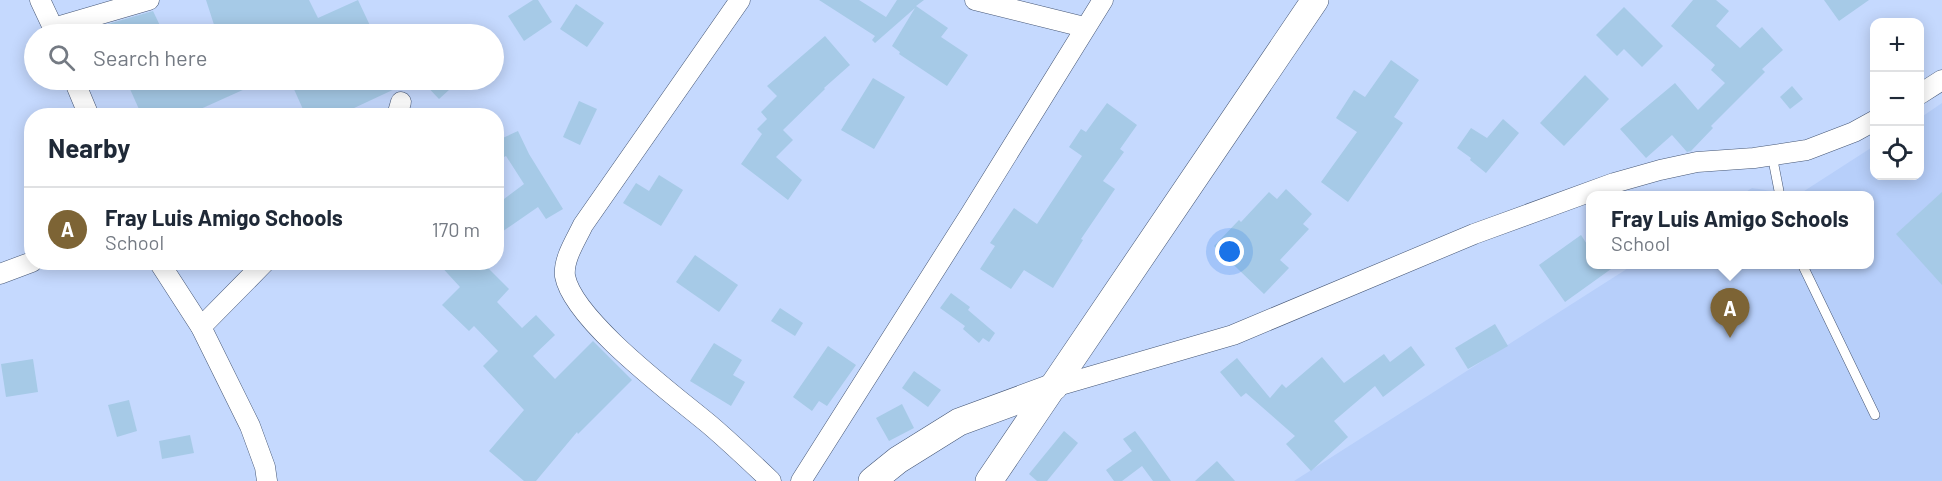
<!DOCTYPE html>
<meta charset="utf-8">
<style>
body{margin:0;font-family:Barlow,sans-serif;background:#f2f2f3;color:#1f2937}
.controls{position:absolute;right:18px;top:18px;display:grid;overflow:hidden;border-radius:12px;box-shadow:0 3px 15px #0003}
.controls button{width:54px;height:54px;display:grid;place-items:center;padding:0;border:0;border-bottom:2px solid #e0e1e3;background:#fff;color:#1f2937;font:30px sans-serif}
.you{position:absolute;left:1230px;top:252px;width:21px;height:21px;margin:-15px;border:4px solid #fff;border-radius:50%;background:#1a73e8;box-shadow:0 0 0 9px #1a73e833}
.badge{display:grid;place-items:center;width:39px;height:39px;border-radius:50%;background:#7d6435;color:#fff;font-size:20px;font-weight:700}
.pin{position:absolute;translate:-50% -50px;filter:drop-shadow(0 2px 3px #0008)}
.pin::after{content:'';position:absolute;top:32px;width:21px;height:18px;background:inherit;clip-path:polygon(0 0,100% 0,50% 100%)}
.popup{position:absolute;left:1586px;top:191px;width:288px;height:78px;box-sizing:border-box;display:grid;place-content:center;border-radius:12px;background:#fff;filter:drop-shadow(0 2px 4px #0005);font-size:20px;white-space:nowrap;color:#747a83}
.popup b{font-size:22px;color:#1f2937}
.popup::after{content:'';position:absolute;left:50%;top:100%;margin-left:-12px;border:12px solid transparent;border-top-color:#fff}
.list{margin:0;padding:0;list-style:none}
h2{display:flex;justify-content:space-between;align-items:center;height:78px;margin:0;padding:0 24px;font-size:26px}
h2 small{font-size:20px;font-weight:400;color:#747a83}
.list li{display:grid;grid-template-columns:39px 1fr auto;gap:18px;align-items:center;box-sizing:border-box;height:84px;padding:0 24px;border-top:2px solid #e0e1e3}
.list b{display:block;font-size:22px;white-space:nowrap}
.list p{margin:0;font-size:20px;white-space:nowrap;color:#747a83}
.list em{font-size:20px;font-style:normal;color:#747a83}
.icon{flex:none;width:33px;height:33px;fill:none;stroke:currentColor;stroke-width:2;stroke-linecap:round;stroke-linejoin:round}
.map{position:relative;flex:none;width:1942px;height:481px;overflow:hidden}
.search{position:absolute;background:#fff;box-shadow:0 3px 15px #0003;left:24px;top:24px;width:480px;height:66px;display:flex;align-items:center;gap:15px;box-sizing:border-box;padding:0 21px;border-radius:33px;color:#747a83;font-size:22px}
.panel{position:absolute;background:#fff;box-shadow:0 3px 15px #0003;left:24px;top:108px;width:480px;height:162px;border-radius:24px}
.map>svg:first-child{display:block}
.built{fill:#b7cffa}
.building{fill:#a6cae7}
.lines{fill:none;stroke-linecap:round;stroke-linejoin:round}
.lane-casing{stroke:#455675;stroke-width:10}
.street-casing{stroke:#455675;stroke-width:21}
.secondary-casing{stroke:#455675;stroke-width:28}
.lane{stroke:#fff;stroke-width:9}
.street{stroke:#fff;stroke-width:20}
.secondary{stroke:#fff;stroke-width:27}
</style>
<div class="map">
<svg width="1942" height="481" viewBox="0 0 1942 481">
<rect width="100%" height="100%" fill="#c5d9fe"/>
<polygon class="built" points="1942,103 1942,481 1294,481 1633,265 1870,264 1870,196 1741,195 1752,188 1798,195 1874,146 1874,176 1920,176 1920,118"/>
<g class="building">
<polygon points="206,0 309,0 318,18 358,0 374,34 217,34"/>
<polygon points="533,0 538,0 552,22 524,41 508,16"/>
<polygon points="819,0 859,0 886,17 897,0 924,0 916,6 948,28 941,37 968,55 947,86 899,54 900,52 892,46 915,8 875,43 872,40 875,36"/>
<polygon points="1693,0 1716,0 1729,11 1716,26 1740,48 1762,27 1783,50 1762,69 1765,72 1711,126 1713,128 1691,151 1687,152 1672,135 1646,158 1620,129 1675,83 1698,110 1725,83 1711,70 1715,65 1671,26"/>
<polygon points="1824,0 1869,0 1839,21"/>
<polygon points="576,4 604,23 587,47 560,29"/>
<polygon points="1624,7 1663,46 1642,67 1624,49 1617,56 1596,35"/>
<polygon points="153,11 164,34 84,34 101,26"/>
<polygon points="825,36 850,65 824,88 825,89 783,130 793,140 776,157 802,180 788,200 741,164 762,134 757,129 767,119 761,112 777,96 767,86"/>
<polygon points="1391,60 1419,80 1394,117 1403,123 1348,202 1321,182 1357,132 1336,118 1354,90 1365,97"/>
<polygon points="1585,75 1609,99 1564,146 1540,123"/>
<polygon points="873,78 905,97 874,149 841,130"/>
<polygon points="126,80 265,80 185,116 142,116"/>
<polygon points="308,80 414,80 337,116 335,116 332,109 318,116 306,116 293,87"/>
<polygon points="421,80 460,80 439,99"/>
<polygon points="1792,86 1803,99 1790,109 1780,97"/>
<polygon points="579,101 597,109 580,145 563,137"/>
<polygon points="1107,103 1137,125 1120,149 1124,152 1103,181 1115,189 1081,239 1083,240 1053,288 1024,270 1011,289 980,269 995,246 990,243 1014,208 1037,224 1082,156 1069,147 1081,129 1086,132"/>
<polygon points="1503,119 1519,133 1486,173 1470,160 1471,158 1457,148 1471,128 1487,138"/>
<polygon points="518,131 529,154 563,209 546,219 538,207 496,236 496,205 524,184 506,156 504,157 496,141"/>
<polygon points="659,175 683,190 661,226 623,203 636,183 649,191"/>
<polygon points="1286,189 1312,214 1303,224 1309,229 1280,260 1289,268 1264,294 1214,246 1239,220 1241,222 1269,192 1277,199"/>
<polygon points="1942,192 1942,285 1896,234"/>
<polygon points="1581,235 1590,249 1590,264 1618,264 1565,302 1539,265"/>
<polygon points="695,255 738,285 719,312 676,282"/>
<polygon points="437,262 482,262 509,289 497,302 522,328 536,315 555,335 533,356 555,379 593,341 632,380 578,434 577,432 536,481 524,481 489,451 524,410 483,366 498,351 474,326 469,331 442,305 460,287"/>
<polygon points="951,293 970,307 968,310 995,333 989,342 983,338 979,343 963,329 965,326 940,308"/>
<polygon points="780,308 803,323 795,336 771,321"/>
<polygon points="1495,324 1508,346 1468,369 1455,348"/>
<polygon points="714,343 742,360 733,375 745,382 731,406 690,381"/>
<polygon points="828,346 856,365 827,406 819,401 812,411 793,397"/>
<polygon points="1411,346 1425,365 1383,397 1375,386 1334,421 1348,437 1311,471 1286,444 1295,436 1246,393 1241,397 1220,372 1237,358 1270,398 1282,384 1286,388 1322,357 1344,383 1384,354 1390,362"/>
<polygon points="33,359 38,392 6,397 1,364"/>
<polygon points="914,371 941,390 928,407 902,388"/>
<polygon points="129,400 137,431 117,437 108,405"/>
<polygon points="902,404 914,428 889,441 876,418"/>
<polygon points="1064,431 1078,443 1047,481 1037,481 1029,474"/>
<polygon points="1135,431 1144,443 1171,481 1153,481 1142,466 1122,481 1114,481 1106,470 1132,451 1123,439"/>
<polygon points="190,435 194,453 162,459 159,441"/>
<polygon points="1217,461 1235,481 1195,481"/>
</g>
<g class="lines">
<defs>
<g id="lane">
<polyline points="1772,155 1780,196"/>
<polyline points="1802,264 1875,415"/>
</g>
<g id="street">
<polyline points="40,0 56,34"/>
<path d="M740 0 583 225C576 240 563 259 565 276 573 320 674 395 710 425 731 443 751 462 771 481"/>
<polyline points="975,0 1084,27"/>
<polyline points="53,28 149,0"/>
<polyline points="74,80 89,116"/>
<polyline points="1920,94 1942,80"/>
<polyline points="397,116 401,102"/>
<polyline points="159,262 201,327 250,426 265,467 267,481"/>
<polyline points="0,274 32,262"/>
<polyline points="201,327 265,262"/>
<polyline points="1054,387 1233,335 1474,234 1614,183 1660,170 1697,162 1754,158 1807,150 1854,132 1874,121"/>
<polyline points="801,481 971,213 1103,0"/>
</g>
<g id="secondary">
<polyline points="872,481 898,460 959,422 1054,387"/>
<polyline points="989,481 1315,0"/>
</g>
</defs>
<use href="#lane" class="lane-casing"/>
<use href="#street" class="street-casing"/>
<use href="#secondary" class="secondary-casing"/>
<use href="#lane" class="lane"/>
<use href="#street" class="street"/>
<use href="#secondary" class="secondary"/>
</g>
</svg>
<div class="controls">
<button>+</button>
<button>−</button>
<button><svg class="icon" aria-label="locate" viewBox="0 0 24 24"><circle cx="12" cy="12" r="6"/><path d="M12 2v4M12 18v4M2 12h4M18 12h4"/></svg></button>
</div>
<div class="you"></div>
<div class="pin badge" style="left:1730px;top:338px">A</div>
<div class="popup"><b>Fray Luis Amigo Schools</b>School</div>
<div class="search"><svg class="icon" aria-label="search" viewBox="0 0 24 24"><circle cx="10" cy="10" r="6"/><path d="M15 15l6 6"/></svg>Search here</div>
<section class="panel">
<h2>Nearby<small></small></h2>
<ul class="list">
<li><span class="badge">A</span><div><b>Fray Luis Amigo Schools</b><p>School</p></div><em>170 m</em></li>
</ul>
</section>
</div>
